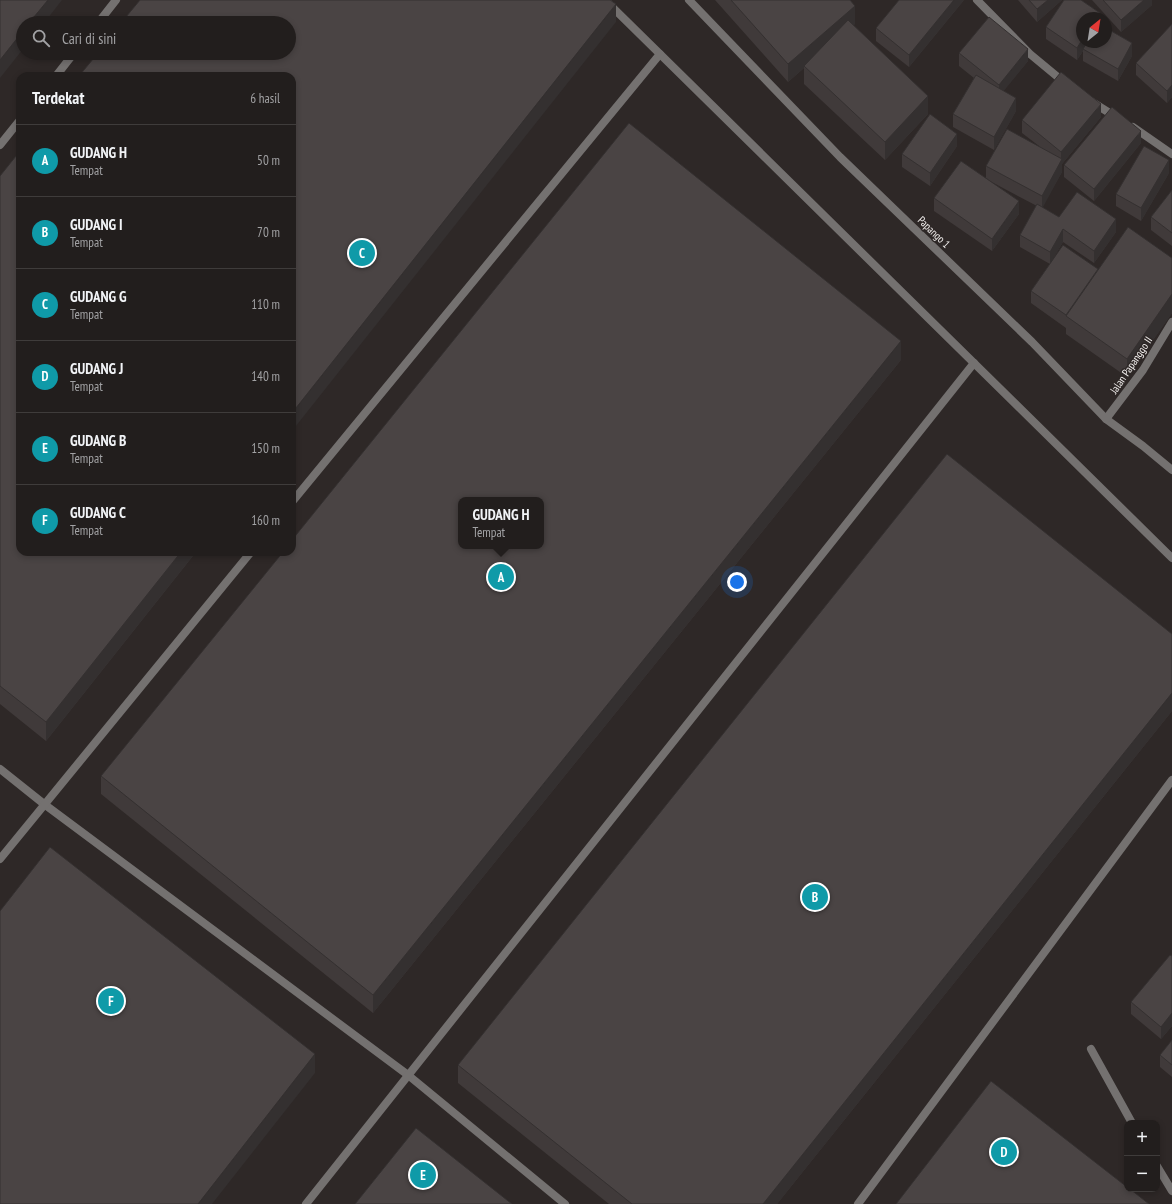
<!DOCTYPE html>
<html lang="id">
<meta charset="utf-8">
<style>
body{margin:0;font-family:"PT Sans Narrow",sans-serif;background:#2a2726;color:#f1f3f6}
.controls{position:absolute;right:12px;bottom:12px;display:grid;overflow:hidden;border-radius:8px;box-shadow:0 2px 6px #0003}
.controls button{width:36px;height:36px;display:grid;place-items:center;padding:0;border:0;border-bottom:1px solid #3f3c3b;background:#221e1d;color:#f1f3f6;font:20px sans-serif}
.compass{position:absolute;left:1076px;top:12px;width:36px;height:36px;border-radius:50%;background:#221e1d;box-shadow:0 2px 6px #0003;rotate:30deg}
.you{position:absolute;left:737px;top:582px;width:14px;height:14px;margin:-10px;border:3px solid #fff;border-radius:50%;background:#1a73e8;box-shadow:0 0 0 6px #1a73e833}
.badge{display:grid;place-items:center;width:26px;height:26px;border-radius:50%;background:#db2777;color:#fff;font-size:13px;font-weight:700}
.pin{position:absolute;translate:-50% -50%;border:2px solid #fff;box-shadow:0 1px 4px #0006}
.popup{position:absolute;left:458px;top:497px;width:86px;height:52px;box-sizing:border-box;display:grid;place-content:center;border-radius:8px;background:#221e1d;filter:drop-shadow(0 1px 3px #0005);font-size:13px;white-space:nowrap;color:#a2a2a4}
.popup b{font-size:15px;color:#f1f3f6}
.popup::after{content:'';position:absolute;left:50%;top:100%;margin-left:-8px;border:8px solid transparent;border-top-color:#221e1d}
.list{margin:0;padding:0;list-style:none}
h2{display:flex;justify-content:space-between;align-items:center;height:52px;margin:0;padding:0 16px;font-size:17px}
h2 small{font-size:13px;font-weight:400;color:#a2a2a4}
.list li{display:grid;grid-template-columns:26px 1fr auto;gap:12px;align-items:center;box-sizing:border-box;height:72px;padding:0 16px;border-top:1px solid #3f3c3b}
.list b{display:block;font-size:15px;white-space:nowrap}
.list p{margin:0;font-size:13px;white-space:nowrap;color:#a2a2a4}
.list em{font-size:13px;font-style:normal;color:#a2a2a4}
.icon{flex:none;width:22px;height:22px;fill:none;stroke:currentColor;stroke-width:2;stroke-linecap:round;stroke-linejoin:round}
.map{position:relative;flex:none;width:1172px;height:1204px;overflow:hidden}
.search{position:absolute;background:#221e1d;box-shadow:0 2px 6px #0003;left:16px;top:16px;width:280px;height:44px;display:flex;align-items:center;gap:10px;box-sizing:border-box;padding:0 14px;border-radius:22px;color:#a2a2a4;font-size:15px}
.panel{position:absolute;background:#221e1d;box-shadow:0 2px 6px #0003;left:16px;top:72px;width:280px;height:484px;border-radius:12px}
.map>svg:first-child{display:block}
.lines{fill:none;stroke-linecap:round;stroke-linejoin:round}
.service{stroke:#747170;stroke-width:8}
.minor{stroke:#747170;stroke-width:8}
.wall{fill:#403a3a}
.shaded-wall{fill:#343030}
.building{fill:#4a4444;stroke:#343030;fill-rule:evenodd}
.labels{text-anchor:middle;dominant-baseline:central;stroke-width:3;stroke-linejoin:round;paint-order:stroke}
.street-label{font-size:11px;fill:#f3f0ef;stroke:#2e2827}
</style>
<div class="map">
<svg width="1172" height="1204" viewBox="0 0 1172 1204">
<rect width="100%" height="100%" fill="#2e2827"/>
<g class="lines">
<g class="service">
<polyline points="605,0 1172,558"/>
<polyline points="98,23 116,0"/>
<polyline points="56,76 74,53"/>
<polyline points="0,145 20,120"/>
<polyline points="292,502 660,54"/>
<polyline points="0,769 44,804 408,1075 565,1204"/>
<polyline points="0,859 251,552"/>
<polyline points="1091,1049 1132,1123"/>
<polyline points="1157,1166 1172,1191"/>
<polyline points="306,1204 974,363"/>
<polyline points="858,1204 1172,780"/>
</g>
<g class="minor">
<polyline points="689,0 840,157 1032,342 1106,419 1143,446 1172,470"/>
<polyline points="977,0 1030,54 1065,83"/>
<polyline points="1092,102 1116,117"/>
<polyline points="1133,127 1172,154"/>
<polyline points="1106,419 1143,370 1172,322"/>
</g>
</g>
<g class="wall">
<polygon points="715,0 850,0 855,24 853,25 928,114 885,160 804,84 804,68 788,82"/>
<polygon points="964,0 909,67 876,41 876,28"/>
<polygon points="1018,0 1062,0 1037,22"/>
<polygon points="1064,0 1081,0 1100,13 1100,18 1082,18 1082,42 1106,42 1106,28 1132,43 1132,56 1118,81 1083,61 1083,51 1077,60 1046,39 1046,27"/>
<polygon points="1092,0 1152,0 1152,5 1121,32"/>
<polygon points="1172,24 1172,97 1167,103 1136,75 1136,63"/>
<polygon points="959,53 1028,61 1003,91 1016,111 994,150 953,127 953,114 974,78 959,66"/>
<polygon points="1101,117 1062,164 1062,172 1042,207 1059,217 1116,232 1094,263 1063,242 1050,264 1020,247 1020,235 1037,206 986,179 986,166 1039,146 1022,133 1022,120"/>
<polygon points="1141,143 1094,201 1064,177 1064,165"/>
<polygon points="957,146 930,186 902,167 902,154"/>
<polygon points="1169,173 1141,221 1116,206 1116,194"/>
<polygon points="0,176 196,552 46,741 0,704"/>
<polygon points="1172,190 1172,246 1151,230 1151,217"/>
<polygon points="934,198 1019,214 992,251 934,211"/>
<polygon points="1172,258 1172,313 1127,377 1066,334 1066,328 1031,303 1031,291 1098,270"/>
<polygon points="901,360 373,1013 101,794 101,776"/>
<polygon points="1172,711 777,1204 609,1204 458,1083 458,1065"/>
<polygon points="1172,956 1172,1026 1161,1039 1131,1014 1131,1002"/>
<polygon points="1172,1040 1172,1077 1160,1067 1160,1055"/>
</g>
<g class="shaded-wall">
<polygon points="48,0 62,0 44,23 29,23"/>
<polygon points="954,0 964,0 909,67 909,55"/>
<polygon points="1048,0 1062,0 1037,22 1037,9"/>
<polygon points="1144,0 1152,0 1152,5 1121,32 1121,20"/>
<polygon points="616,4 616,22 292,431 292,413"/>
<polygon points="855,6 855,24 805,67 804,66 804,68 788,82 788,64"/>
<polygon points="1100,13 1100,18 1097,18"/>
<polygon points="23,31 23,49 0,78 0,60"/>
<polygon points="1082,40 1082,42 1089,42 1083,49 1083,51 1077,60 1077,48"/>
<polygon points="1132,43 1132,56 1118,81 1118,69"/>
<polygon points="1028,49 1028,61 999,97 999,85"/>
<polygon points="1172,85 1172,97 1167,103 1167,91"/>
<polygon points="928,96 928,114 885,160 885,142"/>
<polygon points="1016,98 1016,111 994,150 994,137"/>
<polygon points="1101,104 1101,117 1062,164 1062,172 1042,209 1042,196 1061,160 1061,152"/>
<polygon points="1141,131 1141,143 1094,201 1094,189"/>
<polygon points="957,134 957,146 930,186 930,173"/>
<polygon points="1169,160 1169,173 1141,221 1141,208"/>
<polygon points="1019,201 1019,214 992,251 992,239"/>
<polygon points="1116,219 1116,232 1094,263 1094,251"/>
<polygon points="1063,229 1063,242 1050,264 1050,252"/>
<polygon points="1172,294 1172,313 1127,377 1127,359"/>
<polygon points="901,341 901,360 373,1013 373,995"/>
<polygon points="181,552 196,552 46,741 46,722"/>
<polygon points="1172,693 1172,711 777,1204 763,1204"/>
<polygon points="1172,1013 1172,1026 1161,1039 1161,1027"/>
<polygon points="315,1054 315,1073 212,1204 198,1204"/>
</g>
<g class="building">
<polygon points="0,0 48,0 29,23 23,23 23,31 0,60"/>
<polygon points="140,0 610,0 616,4 292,413 292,76 79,76 98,53 289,53 289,23 121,23"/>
<polygon points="731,0 850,0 855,6 788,64"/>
<polygon points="899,0 954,0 909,55 876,28"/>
<polygon points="1029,0 1048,0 1037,9"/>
<polygon points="1064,0 1081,0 1100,13 1097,18 1082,18 1082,40 1077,48 1046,27"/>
<polygon points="1103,0 1144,0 1121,20"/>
<polygon points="989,17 1028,49 999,85 959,53"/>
<polygon points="848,20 928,96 885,142 804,66"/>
<polygon points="1172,24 1172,85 1167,91 1136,63"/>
<polygon points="1106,28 1132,43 1118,69 1083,49 1087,42 1106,42"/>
<polygon points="1061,72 1101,104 1061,152 1022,120"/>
<polygon points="976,75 1016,98 994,137 953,114"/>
<polygon points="1112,107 1141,131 1094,189 1064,165"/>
<polygon points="930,114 957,134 930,173 902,154"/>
<path d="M629 123 901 341 373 995 101 776 283 552H292V540ZM461 500H541V546H461Z"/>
<polygon points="1007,129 1062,159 1042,196 986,166"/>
<polygon points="1144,146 1169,160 1141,208 1116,194"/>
<polygon points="20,151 20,552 181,552 46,722 0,686 0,176"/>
<polygon points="961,161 1019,201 992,239 934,198"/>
<polygon points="1172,190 1172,233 1151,217"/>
<polygon points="1077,192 1116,219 1094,251 1063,229 1050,252 1020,235 1037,204 1059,217"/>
<polygon points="1128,227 1172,258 1172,294 1127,359 1066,316"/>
<polygon points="1063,245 1098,269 1066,315 1031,291"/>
<polygon points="947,454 1172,634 1172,693 763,1204 632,1204 458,1065"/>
<polygon points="50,847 315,1054 198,1204 0,1204 0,911"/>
<polygon points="1170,955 1172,956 1172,1013 1161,1027 1131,1002"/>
<polygon points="1172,1040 1172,1065 1160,1055"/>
<polygon points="991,1081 1127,1187 1127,1189 1130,1189 1149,1204 896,1204"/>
<polygon points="416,1128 512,1204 355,1204"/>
</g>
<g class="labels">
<g class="street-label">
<text transform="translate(934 232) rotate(44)">Papango 1</text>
<text transform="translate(1131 365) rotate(-56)">Jalan Papanggo II</text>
</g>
</g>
</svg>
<div class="controls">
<button>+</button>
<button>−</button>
</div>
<svg class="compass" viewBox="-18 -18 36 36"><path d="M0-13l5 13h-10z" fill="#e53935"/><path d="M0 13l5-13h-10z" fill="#a2a2a4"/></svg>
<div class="you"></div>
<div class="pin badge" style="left:501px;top:577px;background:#0f9aa8">A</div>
<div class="popup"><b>GUDANG H</b>Tempat</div>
<div class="pin badge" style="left:815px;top:897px;background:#0f9aa8">B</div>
<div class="pin badge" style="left:362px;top:253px;background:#0f9aa8">C</div>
<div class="pin badge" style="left:1004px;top:1152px;background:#0f9aa8">D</div>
<div class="pin badge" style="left:423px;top:1175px;background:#0f9aa8">E</div>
<div class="pin badge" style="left:111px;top:1001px;background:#0f9aa8">F</div>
<div class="search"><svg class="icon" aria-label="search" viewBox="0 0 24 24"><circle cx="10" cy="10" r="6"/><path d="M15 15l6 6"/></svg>Cari di sini</div>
<section class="panel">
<h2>Terdekat<small>6 hasil</small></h2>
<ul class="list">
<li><span class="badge" style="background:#0f9aa8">A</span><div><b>GUDANG H</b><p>Tempat</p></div><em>50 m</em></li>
<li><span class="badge" style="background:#0f9aa8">B</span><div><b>GUDANG I</b><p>Tempat</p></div><em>70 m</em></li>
<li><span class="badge" style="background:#0f9aa8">C</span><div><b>GUDANG G</b><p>Tempat</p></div><em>110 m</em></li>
<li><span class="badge" style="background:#0f9aa8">D</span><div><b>GUDANG J</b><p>Tempat</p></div><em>140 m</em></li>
<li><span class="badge" style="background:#0f9aa8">E</span><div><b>GUDANG B</b><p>Tempat</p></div><em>150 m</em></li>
<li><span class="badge" style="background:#0f9aa8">F</span><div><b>GUDANG C</b><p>Tempat</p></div><em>160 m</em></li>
</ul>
</section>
</div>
